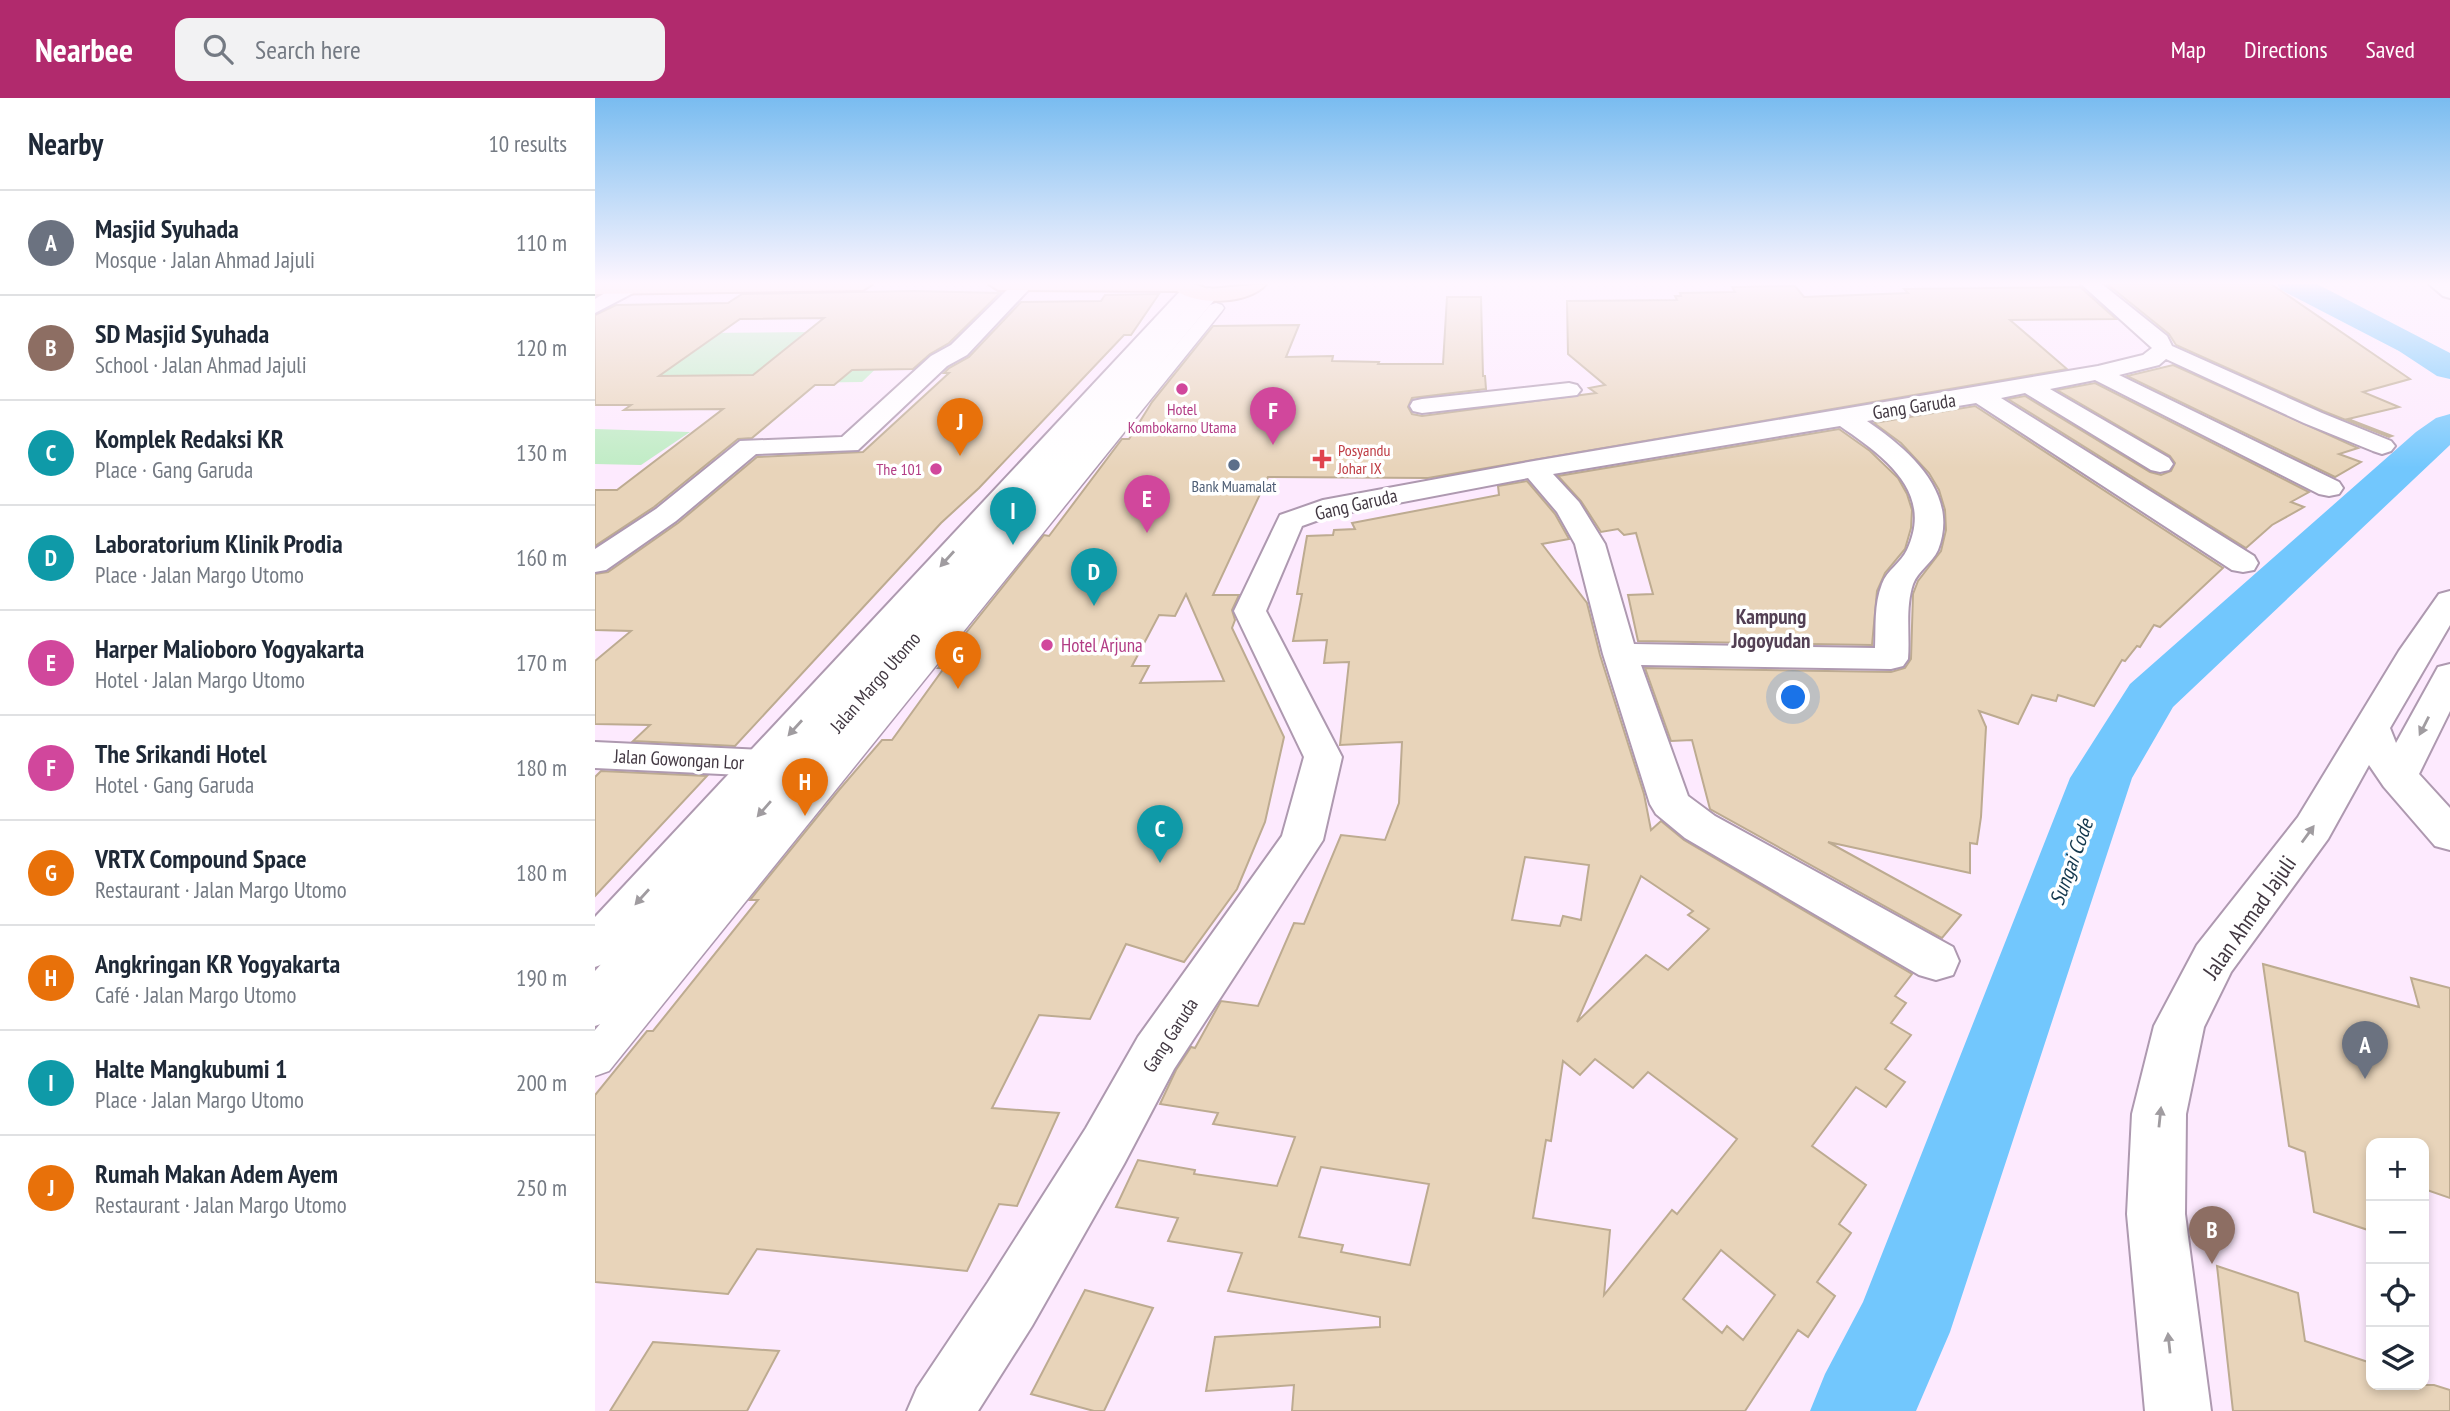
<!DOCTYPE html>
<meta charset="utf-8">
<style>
body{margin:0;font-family:"PT Sans Narrow",sans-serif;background:#f2f2f3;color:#1f2937}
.controls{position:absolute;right:21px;bottom:21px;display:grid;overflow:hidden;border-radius:14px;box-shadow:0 4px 10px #0003}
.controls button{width:63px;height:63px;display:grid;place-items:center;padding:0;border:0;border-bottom:2px solid #e0e1e3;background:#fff;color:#1f2937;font:35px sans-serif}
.you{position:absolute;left:1199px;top:600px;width:24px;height:24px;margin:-18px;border:5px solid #fff;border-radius:50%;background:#1a73e8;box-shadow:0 0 0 10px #1a73e833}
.badge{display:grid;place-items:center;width:46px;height:46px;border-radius:50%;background:#b12a6d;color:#fff;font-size:23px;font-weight:700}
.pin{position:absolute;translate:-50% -58px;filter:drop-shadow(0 2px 4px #0008)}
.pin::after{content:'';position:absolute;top:37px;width:24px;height:21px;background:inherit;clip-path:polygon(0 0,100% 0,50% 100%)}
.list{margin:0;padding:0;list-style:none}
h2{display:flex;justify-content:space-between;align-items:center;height:91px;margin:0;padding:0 28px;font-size:30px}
h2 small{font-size:23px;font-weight:400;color:#747a83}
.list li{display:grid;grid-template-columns:46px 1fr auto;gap:21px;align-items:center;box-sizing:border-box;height:105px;padding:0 28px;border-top:2px solid #e0e1e3}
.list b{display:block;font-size:26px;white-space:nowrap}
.list p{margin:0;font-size:23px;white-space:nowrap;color:#747a83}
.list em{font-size:23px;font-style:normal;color:#747a83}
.icon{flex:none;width:38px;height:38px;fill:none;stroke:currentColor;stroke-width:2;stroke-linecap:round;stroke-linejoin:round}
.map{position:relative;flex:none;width:1855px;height:1313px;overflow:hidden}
header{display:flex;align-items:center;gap:42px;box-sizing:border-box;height:98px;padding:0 35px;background:#b12a6d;color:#fff}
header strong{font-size:33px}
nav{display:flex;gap:38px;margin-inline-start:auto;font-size:24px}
.search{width:490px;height:63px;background:#f2f2f3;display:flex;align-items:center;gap:18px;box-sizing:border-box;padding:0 24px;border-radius:14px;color:#747a83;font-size:26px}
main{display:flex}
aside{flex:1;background:#fff}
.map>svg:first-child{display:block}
.green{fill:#c0ecc5}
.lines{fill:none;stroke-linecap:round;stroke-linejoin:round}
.river{fill:#72c7fd;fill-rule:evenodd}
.building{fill:#e8d4ba;stroke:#bdab91;stroke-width:2;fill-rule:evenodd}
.pedestrian-casing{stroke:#ae99b0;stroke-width:3}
.minor-casing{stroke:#ae99b0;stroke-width:4}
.tertiary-casing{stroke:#ae99b0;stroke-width:4}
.secondary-casing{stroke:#ae99b0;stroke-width:4}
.primary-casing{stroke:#bb9886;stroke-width:4}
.pedestrian{fill:#fff;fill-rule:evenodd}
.minor{fill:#fff;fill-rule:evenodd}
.tertiary{fill:#fff;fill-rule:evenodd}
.secondary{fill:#fff;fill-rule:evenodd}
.primary{fill:#fde0cd;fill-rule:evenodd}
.oneway{fill:#a09ca0}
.hotel-dot{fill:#d1479c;stroke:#fff;stroke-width:2.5}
.health-dot{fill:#e0444e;stroke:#fff;stroke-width:2.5}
.service-dot{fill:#5c6f8a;stroke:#fff;stroke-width:2.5}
.labels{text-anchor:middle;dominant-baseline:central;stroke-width:7;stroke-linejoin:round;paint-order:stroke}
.far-hotel-label{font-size:16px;fill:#b23c85;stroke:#fff}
.far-health-label{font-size:16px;fill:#be3a42;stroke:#fff;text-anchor:start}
.far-service-label{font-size:16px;fill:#4e5e75;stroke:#fff}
.street-label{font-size:19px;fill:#423842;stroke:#fff}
.hotel-label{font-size:19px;fill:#b23c85;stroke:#fff;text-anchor:start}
.neighbourhood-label{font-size:21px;font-weight:bold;fill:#534054;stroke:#fff}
.water-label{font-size:21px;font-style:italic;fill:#13384e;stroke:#fff}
.near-street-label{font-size:23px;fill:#423842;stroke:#fff}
</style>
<header>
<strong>Nearbee</strong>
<div class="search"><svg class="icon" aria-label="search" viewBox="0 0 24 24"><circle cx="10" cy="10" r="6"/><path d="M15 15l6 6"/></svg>Search here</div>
<nav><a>Map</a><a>Directions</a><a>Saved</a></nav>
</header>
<main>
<aside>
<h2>Nearby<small>10 results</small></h2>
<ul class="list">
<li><span class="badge" style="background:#6b7280">A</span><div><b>Masjid Syuhada</b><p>Mosque · Jalan Ahmad Jajuli</p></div><em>110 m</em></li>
<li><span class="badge" style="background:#8d6e63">B</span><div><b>SD Masjid Syuhada</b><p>School · Jalan Ahmad Jajuli</p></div><em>120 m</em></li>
<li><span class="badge" style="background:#0f9aa8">C</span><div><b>Komplek Redaksi KR</b><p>Place · Gang Garuda</p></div><em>130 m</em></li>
<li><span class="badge" style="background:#0f9aa8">D</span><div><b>Laboratorium Klinik Prodia</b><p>Place · Jalan Margo Utomo</p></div><em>160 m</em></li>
<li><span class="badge" style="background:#d1479c">E</span><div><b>Harper Malioboro Yogyakarta</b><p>Hotel · Jalan Margo Utomo</p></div><em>170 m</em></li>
<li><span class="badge" style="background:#d1479c">F</span><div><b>The Srikandi Hotel</b><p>Hotel · Gang Garuda</p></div><em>180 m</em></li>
<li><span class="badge" style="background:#e8710a">G</span><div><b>VRTX Compound Space</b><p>Restaurant · Jalan Margo Utomo</p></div><em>180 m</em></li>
<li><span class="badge" style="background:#e8710a">H</span><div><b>Angkringan KR Yogyakarta</b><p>Café · Jalan Margo Utomo</p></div><em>190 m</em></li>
<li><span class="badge" style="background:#0f9aa8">I</span><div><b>Halte Mangkubumi 1</b><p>Place · Jalan Margo Utomo</p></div><em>200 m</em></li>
<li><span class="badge" style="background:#e8710a">J</span><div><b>Rumah Makan Adem Ayem</b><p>Restaurant · Jalan Margo Utomo</p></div><em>250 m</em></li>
</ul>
</aside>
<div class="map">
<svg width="1855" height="1313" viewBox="0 0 1855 1313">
<rect width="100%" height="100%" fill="#fdeafe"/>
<g class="green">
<polygon points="320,233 267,284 26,287 104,235"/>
<polygon points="0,331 95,334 46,367 0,366"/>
</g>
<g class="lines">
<g class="river">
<polygon points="1682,186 1722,186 1855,255 1855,281 1842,278 1804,253 1686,192"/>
<polygon points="1855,316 1855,347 1578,609 1537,680 1355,1234 1321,1313 1215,1313 1230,1276 1268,1204 1475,680 1535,586 1821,334 1841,320"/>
</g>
</g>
<g class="building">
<polygon points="1512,186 1676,186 1815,281 1768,294 1804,309 1753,321 1797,338 1794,339 1728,313 1581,247 1574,236"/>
<path d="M1200 188 1209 199 1313 195 1309 191 1485 189 1521 221 1415 222 1472 271 833 380 673 379 618 497H644L637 512 640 522 637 530 689 639 670 724 642 791 589 864 531 846 495 921 444 917 397 1010 464 1015 422 1108 404 1106 372 1173 162 1151 133 1196 0 1184V997L52 933H58L163 802H155L244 692 287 642H297L349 570H343L449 437 454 438 527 341H534L557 304 618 228 704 227 691 259 738 258 737 263 784 264 783 266H848L852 199H886L888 278H890L891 291 817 300 813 309 817 316 827 318 1001 295 994 290 1010 287 973 256 972 203 1082 202 1080 198H1086L1085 195 1140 194 1137 189ZM591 496 629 583 545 585 554 568H537L564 517 580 518Z"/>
<path d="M319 193 405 195 354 245 335 256 318 271 257 272 239 287H220L157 340 143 341 59 409 0 448V392H22L128 311 29 312 36 307H0V217L21 207 133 205 147 196ZM229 220 158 277 64 278 145 221Z"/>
<polygon points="564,196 536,237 529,237 384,390 346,425 140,648 38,643 55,627 0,626 0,563 36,533 0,532 0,476 13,474 83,425 162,359 268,354 354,275 349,275 354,270 374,259 426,204 506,203 510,197"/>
<polygon points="1578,267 1763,350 1744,356 1766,364 1740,379 1532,278"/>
<polygon points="1500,285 1714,394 1696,404 1709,409 1677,427 1651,450 1413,301 1430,298 1555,374 1566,377 1576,373 1580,365 1575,358 1462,292"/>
<polygon points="1380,308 1628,470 1565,529 1559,527 1545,549 1542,548 1530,563 1527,562 1499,608 1463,597 1461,603 1437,597 1423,626 1384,613 1391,629 1386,719 1382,746 1375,745 1375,775 1233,744 1366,817 1347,840 1115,711 1097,642 1076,643 1050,570 1296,574 1310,570 1316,561 1318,496 1323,483 1346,453 1351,432 1350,412 1344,392 1334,375 1306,345 1279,325"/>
<polygon points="1244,331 1275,353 1303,380 1312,396 1317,412 1316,430 1310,451 1290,475 1282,493 1277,547 1043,543 1033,497 1058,496 1041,435 1029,437 1023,431 1006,434 986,403 963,378"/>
<path d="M932 383 960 416 974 441 947 446 992 505 1005 557 1049 696 1056 732 1066 723 1089 742 1317 876 1300 898 1311 905 1296 925 1316 937 1290 971 1310 984 1291 1009 1261 989 1217 1048 1271 1087 1244 1126 1256 1135 1222 1184 1240 1198 1213 1239 1203 1232 1150 1313H697L699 1287 611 1293 620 1239 785 1229V1219L633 1193 647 1155 573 1143 583 1120 521 1109 543 1062 600 1072 599 1076 682 1088 700 1039 618 1026 623 1015 565 1006 581 972 596 949 600 950 626 903 663 908 699 825 709 826 746 737 790 742 804 705 807 644 745 647 754 564 729 565 732 542 698 543 707 496H702L712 438 738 437 739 432 760 431 757 425 904 397 903 388ZM930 759 994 767 986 822 968 818 965 828 917 822ZM1046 778 1098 813 1093 817 1114 831 1073 872 1051 857 982 924ZM1000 961 1038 990 1053 974 1142 1041 1082 1116 1077 1112 1009 1197 1015 1132 938 1120 951 1042 956 1043 968 963 985 977ZM726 1069 834 1086 815 1167 746 1154 748 1147 704 1139ZM1126 1152 1180 1197 1148 1242 1132 1228 1127 1235 1088 1201Z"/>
<polygon points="6,673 112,678 0,798 0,679"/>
<polygon points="1668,866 1824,909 1816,880 1855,890 1855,1100 1829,1091 1829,1045 1776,1045 1776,1133 1719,1114 1710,1054 1694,1048"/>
<polygon points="1622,1168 1703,1195 1710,1243 1776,1265 1776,1287 1839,1287 1855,1292 1855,1313 1638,1313"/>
<polygon points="490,1192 558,1210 509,1313 499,1313 436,1296"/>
<polygon points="58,1244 184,1253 152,1313 15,1313"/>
</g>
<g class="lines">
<defs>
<polygon id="pedestrian" points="621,205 627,207 629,210 627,213 14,973 0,978 0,932 615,207"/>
<g id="minor">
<polygon points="25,186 43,186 45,189 42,193 0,215 0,201"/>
<polygon points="418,186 437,188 372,257 352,268 263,352 161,356 81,423 11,472 0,474 0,451 61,411 145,343 247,339 336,258 356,247"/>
<path d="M1486 186H1507L1572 238 1577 248 1727 315 1796 343 1800 348 1796 353 1787 356 1778 353 1709 325 1571 261 1564 267 1524 277 1744 384 1748 390 1744 396 1734 398 1724 396 1500 282 1455 291 1574 360 1578 366 1574 372 1565 374 1556 372 1430 295 1406 300 1659 458 1663 465 1659 472 1648 474 1637 472 1381 305 1272 323C1314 352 1365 395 1343 452 1337 465 1323 473 1318 486 1310 510 1315 537 1313 561L1308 568 1296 571 1046 567 1093 698 1120 718 1358 849 1364 863 1358 877 1341 882 1324 877 1090 740 1061 716 1055 706 1008 556 980 446 962 414 933 380 735 418 707 428 671 513 747 659 728 742 579 971 529 1066 437 1228 383 1313H312L322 1290 393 1184 491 1030 543 939 687 738 709 659 639 513 685 417 728 402 939 363 1503 268 1548 257 1557 250ZM1245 328C1287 357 1340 393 1312 452 1306 465 1292 472 1287 486 1279 506 1281 529 1280 550L1039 546 1010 446 984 404 958 376Z"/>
<polygon points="974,285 982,287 986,292 982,297 827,315 818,313 815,308 818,303 827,301"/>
<polygon points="0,644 168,652 182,656 187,665 182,674 168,678 0,670"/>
</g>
<g id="tertiary">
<polygon points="1834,186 1855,186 1855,200 1848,198"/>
<polygon points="596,187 603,189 606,193 603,197 16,863 0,869 0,819 589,189"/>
<polygon points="1855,493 1855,527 1795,630 1801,645 1843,569 1855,566 1855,613 1824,676 1855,710 1855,752 1840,748 1789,689 1774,667 1733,741 1636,874 1609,929 1591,1016 1590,1116 1616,1313 1550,1313 1532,1116 1537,1016 1559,928 1602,847 1703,719 1804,553 1844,496"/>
</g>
<polygon id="secondary" points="614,190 621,192 624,196 621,200 17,922 0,928 0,873 607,192"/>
<g id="primary">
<polygon points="0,186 277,186 268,192 0,196"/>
<path d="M394 186H599L613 191 671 186C655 206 602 208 582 193L403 192Z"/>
</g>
</defs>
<use href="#pedestrian" class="pedestrian-casing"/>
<use href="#minor" class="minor-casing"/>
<use href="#tertiary" class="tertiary-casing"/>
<use href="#secondary" class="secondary-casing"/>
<use href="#primary" class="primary-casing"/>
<use href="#pedestrian" class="pedestrian"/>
<use href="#minor" class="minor"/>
<use href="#tertiary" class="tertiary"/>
<use href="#secondary" class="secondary"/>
<use href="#primary" class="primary"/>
</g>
<defs><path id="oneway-solid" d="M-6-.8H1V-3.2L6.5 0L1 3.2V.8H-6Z" transform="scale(1.75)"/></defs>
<g class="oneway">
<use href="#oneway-solid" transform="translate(352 461) rotate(132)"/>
<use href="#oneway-solid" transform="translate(1829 628) rotate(117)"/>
<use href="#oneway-solid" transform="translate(200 630) rotate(132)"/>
<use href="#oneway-solid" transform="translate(169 711) rotate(131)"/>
<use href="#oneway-solid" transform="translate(1713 736) rotate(-54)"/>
<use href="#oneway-solid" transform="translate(47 799) rotate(132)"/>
<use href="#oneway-solid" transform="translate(1565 1019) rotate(-84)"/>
<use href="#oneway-solid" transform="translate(1574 1245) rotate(-96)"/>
</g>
<linearGradient id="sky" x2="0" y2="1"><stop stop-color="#79bcf0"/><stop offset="0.5" stop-color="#fef6ff"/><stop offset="1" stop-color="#fef6ff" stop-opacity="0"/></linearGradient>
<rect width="1855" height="370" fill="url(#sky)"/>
<g class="hotel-dot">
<circle cx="587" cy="291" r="7"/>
<circle cx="341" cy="371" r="7"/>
<circle cx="452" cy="547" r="7"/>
</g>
<path class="health-dot" d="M723.5 350.5h7v7h7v7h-7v7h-7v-7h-7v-7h7z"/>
<circle class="service-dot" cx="639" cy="367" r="7"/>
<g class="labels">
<g class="far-hotel-label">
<text x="587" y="311">Hotel<tspan x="587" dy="18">Kombokarno Utama</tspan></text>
<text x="327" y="371" text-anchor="end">The 101</text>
</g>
<g class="far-health-label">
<text x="743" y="352">Posyandu<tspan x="743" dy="18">Johar IX</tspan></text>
</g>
<g class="far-service-label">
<text x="639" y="388">Bank Muamalat</text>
</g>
<g class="street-label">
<text transform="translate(1319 308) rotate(-9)">Gang Garuda</text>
<text transform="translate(761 406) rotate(-13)">Gang Garuda</text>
<text transform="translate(280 584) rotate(-49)">Jalan Margo Utomo</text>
<text transform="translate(84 661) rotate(3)">Jalan Gowongan Lor</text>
<text transform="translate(575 937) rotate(-57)">Gang Garuda</text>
</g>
<g class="hotel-label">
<text x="466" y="547">Hotel Arjuna</text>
</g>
<g class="neighbourhood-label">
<text x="1176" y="518">Kampung<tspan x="1176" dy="24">Jogoyudan</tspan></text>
</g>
<g class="water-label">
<text transform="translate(1476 764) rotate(-70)">Sungai Code</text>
</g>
<g class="near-street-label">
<text transform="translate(1654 819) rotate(-55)">Jalan Ahmad Jajuli</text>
</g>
</g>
</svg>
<div class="controls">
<button>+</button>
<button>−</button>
<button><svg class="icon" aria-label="locate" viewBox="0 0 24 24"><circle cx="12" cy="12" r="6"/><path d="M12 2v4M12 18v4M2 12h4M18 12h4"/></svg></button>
<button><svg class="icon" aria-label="layers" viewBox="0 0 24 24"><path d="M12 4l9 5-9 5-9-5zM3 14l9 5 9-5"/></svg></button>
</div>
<div class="you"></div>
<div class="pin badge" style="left:1770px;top:981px;background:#6b7280">A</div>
<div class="pin badge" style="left:1617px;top:1166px;background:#8d6e63">B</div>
<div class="pin badge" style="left:565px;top:765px;background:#0f9aa8">C</div>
<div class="pin badge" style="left:499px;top:508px;background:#0f9aa8">D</div>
<div class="pin badge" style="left:552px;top:435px;background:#d1479c">E</div>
<div class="pin badge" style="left:678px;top:347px;background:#d1479c">F</div>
<div class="pin badge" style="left:363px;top:591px;background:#e8710a">G</div>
<div class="pin badge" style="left:210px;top:718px;background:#e8710a">H</div>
<div class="pin badge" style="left:418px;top:447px;background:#0f9aa8">I</div>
<div class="pin badge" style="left:365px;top:358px;background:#e8710a">J</div>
</div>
</main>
